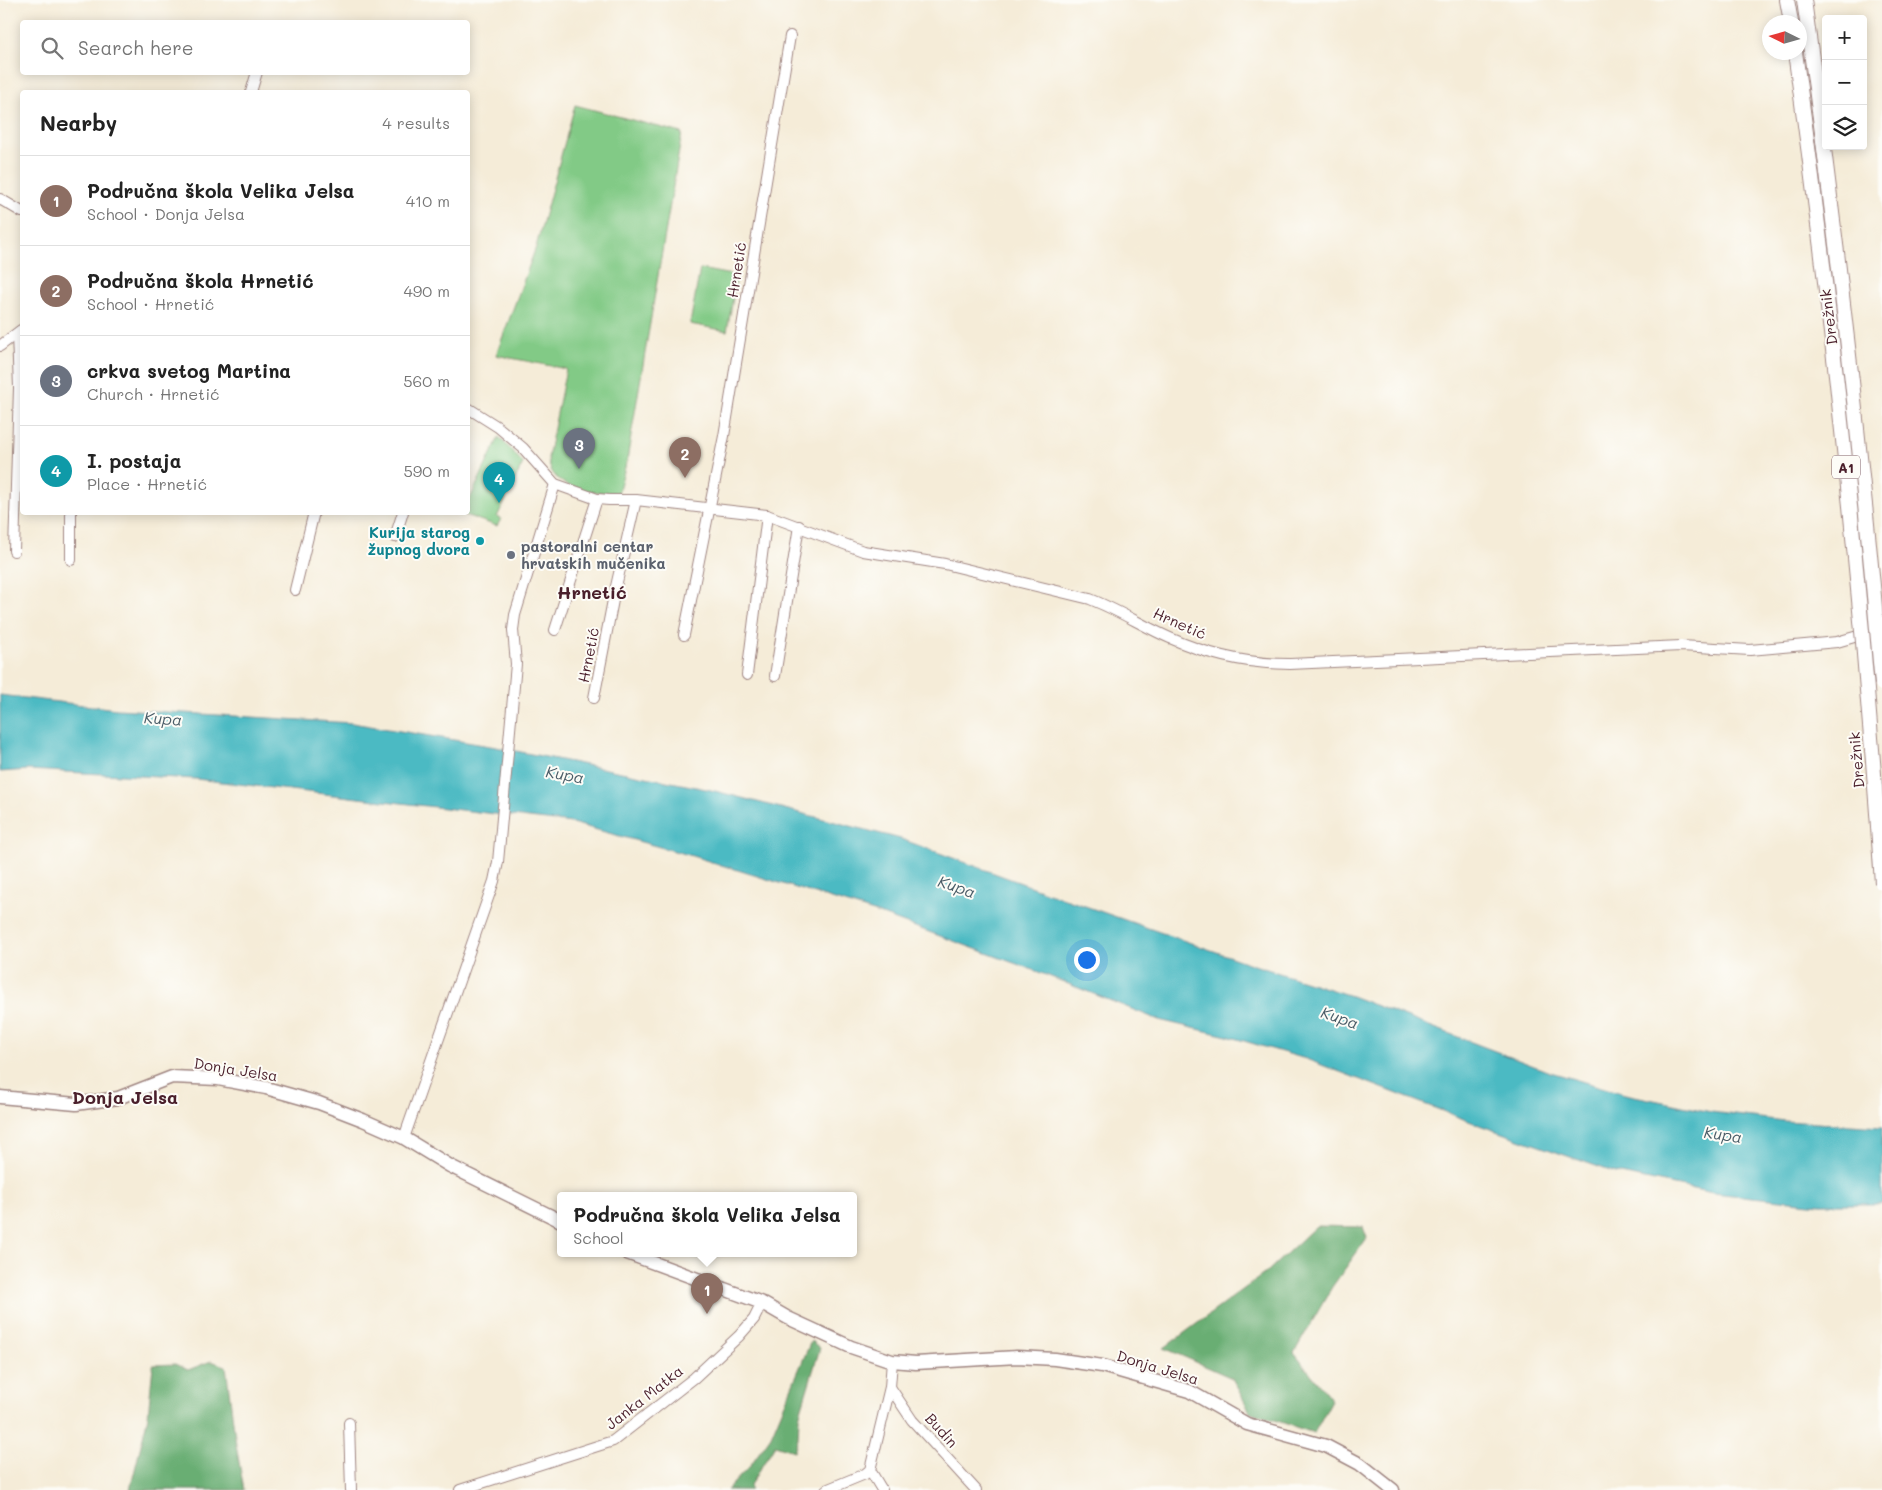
<!DOCTYPE html>
<meta charset="utf-8">
<style>
body{margin:0;font-family:Mali,sans-serif;background:#f2f2f2;color:#222}
.controls{position:absolute;right:15px;top:15px;display:grid;overflow:hidden;border-radius:5px;box-shadow:0 2px 12px #0003}
.controls button{width:45px;height:45px;display:grid;place-items:center;padding:0;border:0;border-bottom:1px solid #e0e0e0;background:#fff;color:#222;font:25px sans-serif}
.compass{position:absolute;left:1762px;top:15px;width:45px;height:45px;border-radius:50%;background:#fff;box-shadow:0 2px 12px #0003;rotate:275deg}
.you{position:absolute;left:1086px;top:959px;width:18px;height:18px;margin:-12px;border:4px solid #fff;border-radius:50%;background:#1a73e8;box-shadow:0 0 0 8px #1a73e833}
.badge{display:grid;place-items:center;width:32px;height:32px;border-radius:50%;background:#0f766e;color:#fff;font-size:16px;font-weight:700}
.pin{position:absolute;translate:-50% -41px;filter:drop-shadow(0 1px 2px #0008)}
.pin::after{content:'';position:absolute;top:26px;width:18px;height:15px;background:inherit;clip-path:polygon(0 0,100% 0,50% 100%)}
.popup{position:absolute;left:557px;top:1192px;width:300px;height:65px;box-sizing:border-box;display:grid;place-content:center;border-radius:5px;background:#fff;filter:drop-shadow(0 1px 4px #0005);font-size:16px;white-space:nowrap;color:#767676}
.popup b{font-size:19px;color:#222}
.popup::after{content:'';position:absolute;left:50%;top:100%;margin-left:-10px;border:10px solid transparent;border-top-color:#fff}
.list{margin:0;padding:0;list-style:none}
h2{display:flex;justify-content:space-between;align-items:center;height:65px;margin:0;padding:0 20px;font-size:21px}
h2 small{font-size:16px;font-weight:400;color:#767676}
.list li{display:grid;grid-template-columns:32px 1fr auto;gap:15px;align-items:center;box-sizing:border-box;height:90px;padding:0 20px;border-top:1px solid #e0e0e0}
.list b{display:block;font-size:19px;white-space:nowrap}
.list p{margin:0;font-size:16px;white-space:nowrap;color:#767676}
.list em{font-size:16px;font-style:normal;color:#767676}
.icon{flex:none;width:28px;height:28px;fill:none;stroke:currentColor;stroke-width:2;stroke-linecap:round;stroke-linejoin:round}
.map{position:relative;flex:none;width:1882px;height:1490px;overflow:hidden}
.search{position:absolute;background:#fff;box-shadow:0 2px 12px #0003;left:20px;top:20px;width:450px;height:55px;display:flex;align-items:center;gap:12px;box-sizing:border-box;padding:0 18px;border-radius:5px;color:#767676;font-size:19px}
.panel{position:absolute;background:#fff;box-shadow:0 2px 12px #0003;left:20px;top:90px;width:450px;height:425px;border-radius:5px}
.map>svg:first-child{display:block}
.green{fill:#82ca86;stroke:#667458}
.forest{fill:#69ae73;stroke:#5a664f}
.water{fill:#4cbac3;stroke:#4b6c77}
.lines{fill:none;stroke-linecap:round;stroke-linejoin:round}
.minor-casing{stroke:#a08682;stroke-width:12}
.major-casing{stroke:#a08682;stroke-width:15}
.highway-casing{stroke:#a08682;stroke-width:16}
.minor{stroke:#fff;stroke-width:10}
.major{stroke:#fff;stroke-width:12}
.highway{stroke:#fff;stroke-width:14}
.highway-bridge-casing{stroke:#a08682;stroke-width:16;stroke-linecap:butt}
.highway-bridge{stroke:#fff;stroke-width:14}
.culture-dot{fill:#0f9aa8;stroke:#fdfcf7;stroke-width:2}
.worship-dot{fill:#6b7280;stroke:#fdfcf7;stroke-width:2}
.labels{text-anchor:middle;dominant-baseline:central;stroke-width:4;stroke-linejoin:round;paint-order:stroke}
.shield{fill:#fdfcf7;stroke:#806168;stroke-width:1}
.shield-label{font-size:14px;font-weight:bold;fill:#4a1f2b}
.street-label{font-size:15px;fill:#4a1f2b;stroke:#fdfcf7}
.culture-label{font-size:15px;font-weight:bold;fill:#0d838f;stroke:#fdfcf7;text-anchor:end}
.worship-label{font-size:15px;font-weight:bold;fill:#5b616d;stroke:#fdfcf7;text-anchor:start}
.water-label{font-size:16px;font-style:italic;fill:#4b5d68;stroke:#fdfcf7}
.quarter-label{font-size:18px;font-weight:bold;fill:#4a1f2b;stroke:#fdfcf7}
</style>
<div class="map">
<svg width="1882" height="1490" viewBox="0 0 1882 1490">
<rect width="100%" height="100%" fill="#fdfcf7"/>
<filter id="ink" filterUnits="userSpaceOnUse"><feTurbulence type="fractalNoise" baseFrequency=".02" numOctaves="2"/><feDisplacementMap in="SourceGraphic" scale="10" xChannelSelector="R" yChannelSelector="G"/><feConvolveMatrix kernelMatrix="1 2 1 2 8 2 1 2 1" color-interpolation-filters="sRGB"/></filter>
<filter id="wash" filterUnits="userSpaceOnUse"><feTurbulence type="fractalNoise" baseFrequency=".0096" numOctaves="4" result="noise"/><feDisplacementMap in="SourceGraphic" scale="20" xChannelSelector="R" yChannelSelector="G"/><feGaussianBlur stdDeviation="1.12" result="paint"/><feColorMatrix in="noise" values="0 0 0 0 0 0 0 0 0 0 0 0 0 0 0 0 0 1.4 0 .05"/><feComposite in="paint" operator="in"/></filter>
<g filter="url(#wash)">
<rect width="100%" height="100%" fill="#f5ecd8"/>
<g class="green">
<path d="M575 105 682 133 627 460 618 493C593 492 551 492 548 458L566 369 496 355 536 247Z"/>
<polygon points="700,269 737,276 727,331 690,324"/>
<polygon points="499,437 523,463 497,517 501,519 497,526 462,514 468,512 468,503"/>
</g>
<g class="forest">
<polygon points="1316,1226 1363,1227 1367,1238 1332,1287 1294,1353 1332,1400 1314,1433 1250,1412 1232,1378 1164,1348 1268,1271"/>
<polygon points="811,1341 820,1348 799,1417 798,1438 794,1451 775,1445 750,1485 751,1490 727,1490 749,1467 771,1436"/>
<polygon points="211,1361 226,1366 236,1445 244,1490 130,1490 148,1416 153,1365 175,1364 188,1370"/>
</g>
<polygon class="water" points="0,695 117,709 352,723 496,747 711,790 901,839 1065,899 1254,965 1351,996 1547,1071 1625,1094 1711,1112 1784,1121 1882,1127 1882,1204 1820,1204 1713,1193 1616,1173 1482,1126 1306,1059 1227,1036 1159,1020 1036,971 874,912 689,855 572,823 196,779 28,770 0,772"/>
</g>
<g filter="url(#ink)">
<g class="lines">
<defs>
<g id="minor">
<polyline points="251,92 257,72"/>
<polyline points="0,199 22,212"/>
<polyline points="0,346 21,330"/>
<path d="M468 408 498 427 523 448 555 484 597 499 609 500H636L767 515 863 551 945 564 1090 599C1118 610 1143 626 1170 638 1208 655 1248 664 1290 664L1681 646 1750 650 1837 642 1882 629"/>
<polyline points="395,537 403,512"/>
<polyline points="14,551 19,388 17,334"/>
<polyline points="71,560 71,512"/>
<polyline points="295,590 314,512"/>
<polyline points="555,630 597,499"/>
<polyline points="684,635 724,436 790,36"/>
<polyline points="747,675 767,515"/>
<polyline points="775,676 799,526"/>
<polyline points="594,698 614,595 636,500"/>
<polyline points="404,1138 494,881 498,862 516,664 513,630 515,615 555,484"/>
<polyline points="890,1387 912,1420 976,1490"/>
<polyline points="349,1423 351,1490"/>
<polyline points="870,1470 882,1490"/>
<polyline points="460,1490 613,1441 694,1378 739,1336 754,1319 762,1303"/>
<polyline points="826,1490 865,1474 870,1470 890,1387 892,1361"/>
</g>
<g id="major">
<polyline points="0,1097 76,1104 118,1098 172,1077 218,1079 266,1088 319,1103 363,1120 404,1138 450,1166 561,1221"/>
<polyline points="627,1253 762,1303 788,1318 851,1347 892,1361 916,1363 1017,1357 1055,1359 1102,1366 1189,1391 1247,1424 1326,1446 1360,1464 1393,1490"/>
</g>
<polyline id="highway" points="1787,0 1791,22"/>
</defs>
<use href="#minor" class="minor-casing"/>
<use href="#major" class="major-casing"/>
<use href="#highway" class="highway-casing"/>
<use href="#minor" class="minor"/>
<use href="#major" class="major"/>
<use href="#highway" class="highway"/>
<defs>
<g id="highway-bridge">
<path d="M1804 0C1836 227 1862 455 1882 684"/>
<path d="M1795 52C1834 328 1863 605 1882 883"/>
</g>
</defs>
<use href="#highway-bridge" class="highway-bridge-casing"/>
<use href="#highway-bridge" class="highway-bridge"/>
</g>
</g>
<circle class="culture-dot" cx="480" cy="541" r="5"/>
<circle class="worship-dot" cx="511" cy="555" r="5"/>
<g class="labels">
<rect class="shield" x="1832" y="455.5" width="28" height="23" rx="4"/>
<g class="shield-label">
<text x="1846" y="467">A1</text>
</g>
<g class="street-label">
<text transform="translate(736 270) rotate(-81)">Hrnetić</text>
<text transform="translate(1828 317) rotate(-97)">Drežnik</text>
<text transform="translate(1180 623) rotate(24)">Hrnetić</text>
<text transform="translate(588 655) rotate(-79)">Hrnetić</text>
<text transform="translate(1856 760) rotate(-95)">Drežnik</text>
<text transform="translate(236 1069) rotate(9)">Donja Jelsa</text>
<text transform="translate(1158 1367) rotate(17)">Donja Jelsa</text>
<text transform="translate(644 1397) rotate(-38)">Janka Matka</text>
<text transform="translate(942 1430) rotate(48)">Budin</text>
</g>
<g class="culture-label">
<text x="470" y="532">Kurija starog<tspan x="470" dy="17">župnog dvora</tspan></text>
</g>
<g class="worship-label">
<text x="521" y="546">pastoralni centar<tspan x="521" dy="17">hrvatskih mučenika</tspan></text>
</g>
<g class="water-label">
<text transform="translate(163 718) rotate(4)">Kupa</text>
<text transform="translate(565 774) rotate(10)">Kupa</text>
<text transform="translate(957 886) rotate(19)">Kupa</text>
<text transform="translate(1340 1017) rotate(19)">Kupa</text>
<text transform="translate(1723 1134) rotate(8)">Kupa</text>
</g>
<g class="quarter-label">
<text x="592" y="592">Hrnetić</text>
<text x="125" y="1097">Donja Jelsa</text>
</g>
</g>
</svg>
<div class="controls">
<button>+</button>
<button>−</button>
<button><svg class="icon" aria-label="layers" viewBox="0 0 24 24"><path d="M12 4l9 5-9 5-9-5zM3 14l9 5 9-5"/></svg></button>
</div>
<svg class="compass" viewBox="-18 -18 36 36"><path d="M0-13l5 13h-10z" fill="#e53935"/><path d="M0 13l5-13h-10z" fill="#767676"/></svg>
<div class="you"></div>
<div class="pin badge" style="left:707px;top:1314px;background:#8d6e63">1</div>
<div class="popup"><b>Područna škola Velika Jelsa</b>School</div>
<div class="pin badge" style="left:685px;top:478px;background:#8d6e63">2</div>
<div class="pin badge" style="left:579px;top:469px;background:#6b7280">3</div>
<div class="pin badge" style="left:499px;top:503px;background:#0f9aa8">4</div>
<div class="search"><svg class="icon" aria-label="search" viewBox="0 0 24 24"><circle cx="10" cy="10" r="6"/><path d="M15 15l6 6"/></svg>Search here</div>
<section class="panel">
<h2>Nearby<small>4 results</small></h2>
<ul class="list">
<li><span class="badge" style="background:#8d6e63">1</span><div><b>Područna škola Velika Jelsa</b><p>School · Donja Jelsa</p></div><em>410 m</em></li>
<li><span class="badge" style="background:#8d6e63">2</span><div><b>Područna škola Hrnetić</b><p>School · Hrnetić</p></div><em>490 m</em></li>
<li><span class="badge" style="background:#6b7280">3</span><div><b>crkva svetog Martina</b><p>Church · Hrnetić</p></div><em>560 m</em></li>
<li><span class="badge" style="background:#0f9aa8">4</span><div><b>I. postaja</b><p>Place · Hrnetić</p></div><em>590 m</em></li>
</ul>
</section>
</div>
